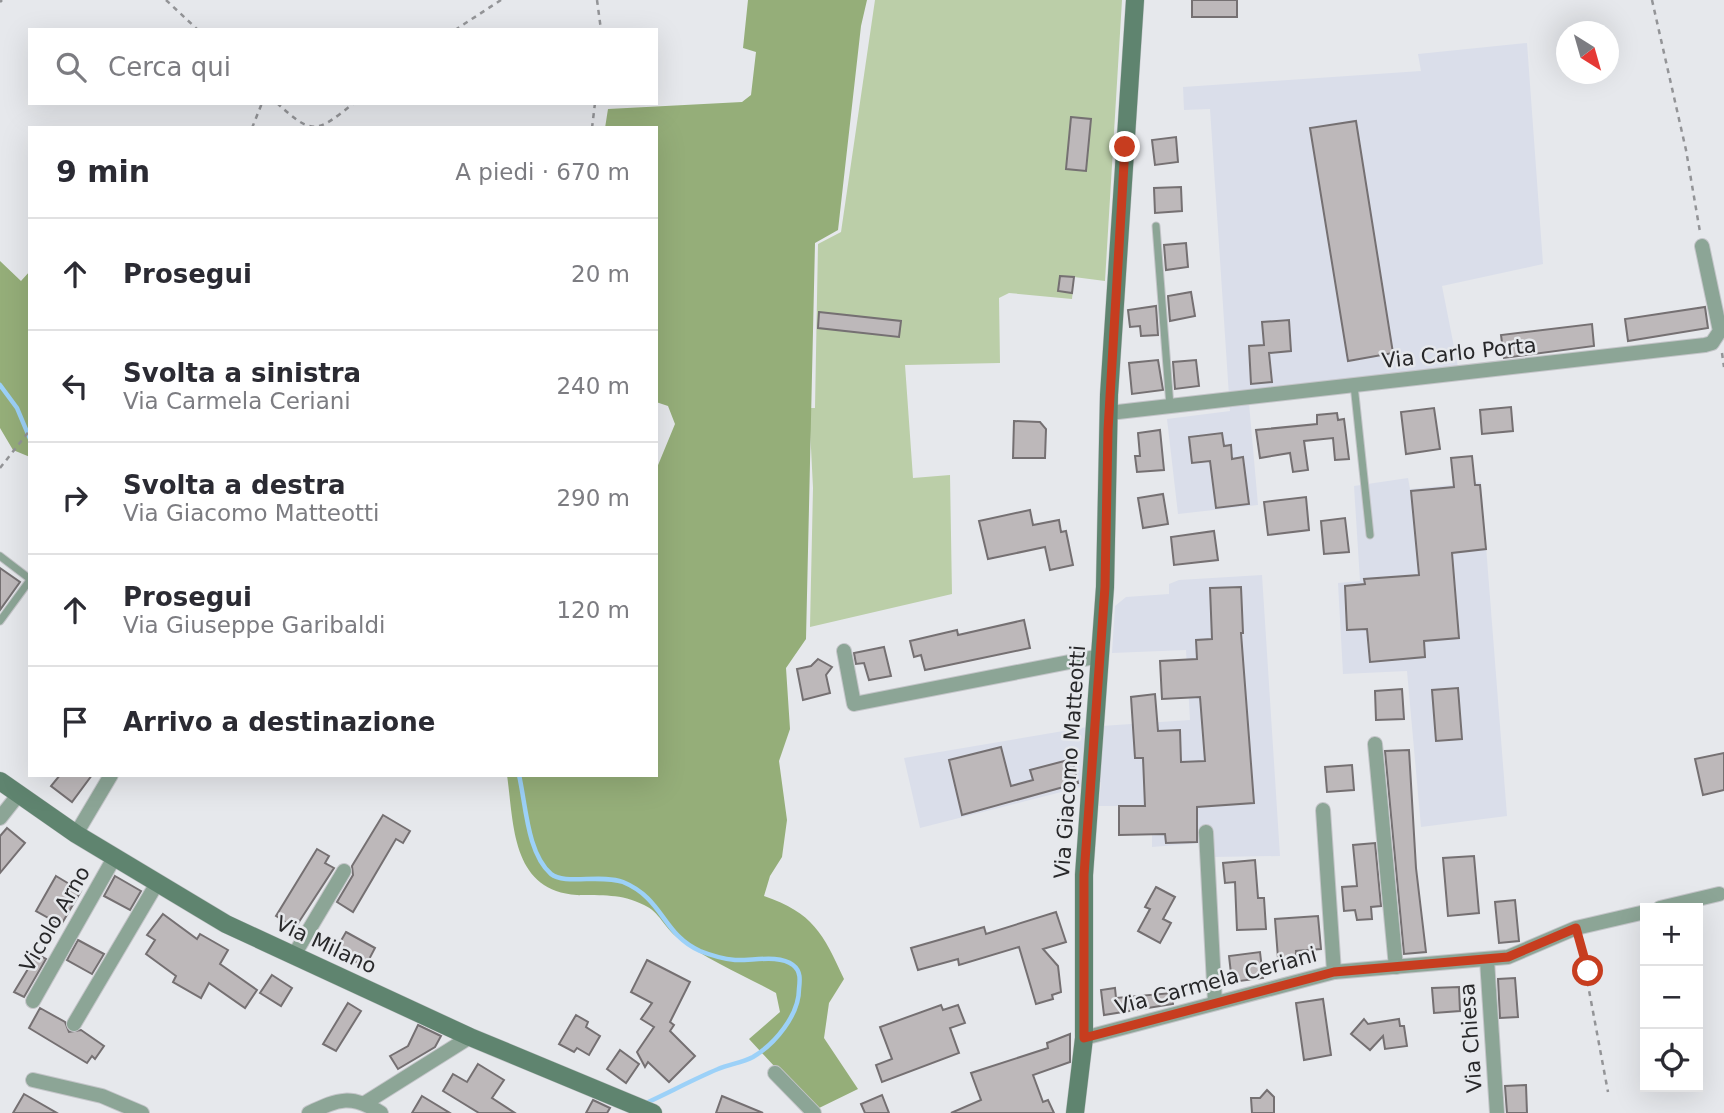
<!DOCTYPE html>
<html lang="it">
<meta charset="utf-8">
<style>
body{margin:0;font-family:"DejaVu Sans",sans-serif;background:#f7f7f7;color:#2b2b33}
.controls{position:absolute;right:21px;bottom:21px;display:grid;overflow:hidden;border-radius:0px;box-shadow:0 7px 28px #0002}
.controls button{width:63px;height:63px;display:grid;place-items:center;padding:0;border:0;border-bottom:2px solid #e1e1e2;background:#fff;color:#2b2b33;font:35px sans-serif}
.compass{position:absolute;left:1556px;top:21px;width:63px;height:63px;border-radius:50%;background:#fff;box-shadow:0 7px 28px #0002;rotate:143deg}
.stop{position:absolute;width:21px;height:21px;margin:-16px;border:5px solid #c73d1f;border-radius:50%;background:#fff}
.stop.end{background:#c73d1f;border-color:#fff;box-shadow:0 2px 7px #0008}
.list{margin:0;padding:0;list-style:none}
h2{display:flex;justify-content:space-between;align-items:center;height:91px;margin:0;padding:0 28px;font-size:30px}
h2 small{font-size:23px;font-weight:400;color:#7c7c81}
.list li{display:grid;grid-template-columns:46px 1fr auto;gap:21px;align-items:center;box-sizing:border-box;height:112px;padding:0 28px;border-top:2px solid #e1e1e2}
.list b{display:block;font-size:26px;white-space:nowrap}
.list p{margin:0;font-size:23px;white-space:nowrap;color:#7c7c81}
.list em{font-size:23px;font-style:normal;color:#7c7c81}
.icon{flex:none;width:38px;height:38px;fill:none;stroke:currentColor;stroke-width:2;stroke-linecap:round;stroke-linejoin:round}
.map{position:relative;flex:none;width:1724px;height:1113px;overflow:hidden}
.search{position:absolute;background:#fff;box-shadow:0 7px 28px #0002;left:28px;top:28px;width:630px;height:77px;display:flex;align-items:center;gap:18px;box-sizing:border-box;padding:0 24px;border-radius:0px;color:#7c7c81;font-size:26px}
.panel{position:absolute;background:#fff;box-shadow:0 7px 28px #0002;left:28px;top:126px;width:630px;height:651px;border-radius:0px}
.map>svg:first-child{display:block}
.built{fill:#dadeea}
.green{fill:#bbcea8}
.forest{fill:#95ae79}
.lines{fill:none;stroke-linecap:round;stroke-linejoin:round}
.stream{stroke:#9cd1f8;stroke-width:4.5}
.building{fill:#bdb8ba;stroke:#757072;stroke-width:2}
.lane-casing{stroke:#c4c5c9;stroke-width:9}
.street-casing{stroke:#c4c5c9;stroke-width:16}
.secondary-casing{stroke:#c4c5c9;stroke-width:19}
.path{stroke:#939497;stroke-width:2.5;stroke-dasharray:5 5;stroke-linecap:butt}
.lane{stroke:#8ca596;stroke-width:7}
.street{stroke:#8ca596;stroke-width:14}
.secondary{stroke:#5f846f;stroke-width:18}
.route{stroke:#c73d1f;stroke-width:9}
.labels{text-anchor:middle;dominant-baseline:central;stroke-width:5;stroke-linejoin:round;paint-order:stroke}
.street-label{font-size:21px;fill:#28282a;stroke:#e6e8ec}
</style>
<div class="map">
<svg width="1724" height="1113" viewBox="0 0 1724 1113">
<rect width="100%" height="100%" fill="#e6e8ec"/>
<g class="built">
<polygon points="1527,43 1543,264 1442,286 1458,367 1248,392 1258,505 1178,514 1167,419 1230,411 1210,109 1184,110 1183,87 1421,71 1418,54"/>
<polygon points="1408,478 1410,489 1481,482 1507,816 1421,827 1407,671 1343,674 1338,583 1360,581 1354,486"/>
<polygon points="1262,575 1280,856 1213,857 1212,842 1152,847 1152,806 1099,806 1101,782 920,828 904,758 1087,727 1190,720 1186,650 1112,653 1115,606 1126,597 1169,594 1169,584 1179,580"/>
</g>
<polygon class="green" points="875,0 1122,0 1105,281 1074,277 1072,299 1009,293 999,298 1000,363 905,365 913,478 950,475 952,594 810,627 813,488 809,408 815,408 818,244 841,232"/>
<g class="forest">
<path d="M748 0H867L861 26 838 230 815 243 806 639 786 668 790 729 779 761 787 820 782 857 770 876 764 896C813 913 823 933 844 979L829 1003 824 1038 858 1089 815 1110 749 1039 780 1012 776 993C745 976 705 959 678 938 664 928 660 912 644 905 620 893 603 896 577 895 511 891 514 824 507 775H656V470L675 424 668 406 656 402V128H605L608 109 742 102 751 95 756 52 743 48Z"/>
<polygon points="0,261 21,281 30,271 30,457 13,450 0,428"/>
</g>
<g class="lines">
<g class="stream">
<polyline points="0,385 17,408 30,439"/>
<path d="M519 775C526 805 527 853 551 874 564 885 601 874 623 882 664 899 662 934 700 951 710 955 725 959 735 960 752 961 779 954 793 965 801 971 800 980 799 989 799 1015 775 1044 753 1057 742 1063 729 1064 718 1069 694 1079 670 1092 646 1103"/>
</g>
</g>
<g class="building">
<rect x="1192" y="0" width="45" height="17"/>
<polygon points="1071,117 1091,119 1086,171 1066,169"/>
<polygon points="1356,121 1393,353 1348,361 1310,128"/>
<polygon points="1176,137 1178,162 1155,165 1152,140"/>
<polygon points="1181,187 1182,211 1155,213 1154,188"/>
<polygon points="1186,243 1188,267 1166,270 1164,245"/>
<polygon points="1060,276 1074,277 1072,293 1058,291"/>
<polygon points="1191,292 1195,316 1170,321 1168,296"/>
<polygon points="1156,306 1158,335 1141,336 1140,326 1130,327 1128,310"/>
<polygon points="1705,307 1708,328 1628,341 1625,319"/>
<polygon points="819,312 901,321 899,337 818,328"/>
<polygon points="1289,320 1291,351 1269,353 1272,382 1251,384 1249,346 1264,345 1262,322"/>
<polygon points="1592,324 1594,346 1504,358 1501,335"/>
<polygon points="1158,360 1163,390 1132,394 1129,363"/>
<polygon points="1196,360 1199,386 1175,389 1173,362"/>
<polygon points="1511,407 1513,431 1482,434 1480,410"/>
<polygon points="1434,408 1440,449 1406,454 1401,412"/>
<polygon points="1337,413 1338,420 1344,419 1349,459 1335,460 1333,438 1304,441 1308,470 1293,472 1290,453 1260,458 1256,430 1317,424 1317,415"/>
<polygon points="1014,421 1040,422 1046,429 1045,458 1013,458"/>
<polygon points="1160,430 1164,470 1137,472 1135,456 1140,456 1138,433"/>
<polygon points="1222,433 1224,446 1231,445 1232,459 1243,457 1249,504 1216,508 1210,461 1192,463 1189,437"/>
<polygon points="1472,456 1475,485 1480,485 1486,549 1452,553 1459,638 1424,641 1425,657 1370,662 1367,629 1347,630 1345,586 1365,584 1364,579 1419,575 1411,491 1454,487 1451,458"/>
<polygon points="1163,494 1168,524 1143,528 1138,498"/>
<polygon points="1306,497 1309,530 1268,535 1264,502"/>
<polygon points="1030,510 1033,525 1059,520 1061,532 1066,531 1073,565 1050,570 1045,547 988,559 979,521"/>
<polygon points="1345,518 1349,552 1324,554 1321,521"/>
<polygon points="1214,531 1218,560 1174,565 1171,537"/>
<polygon points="0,568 20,582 0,610"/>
<polygon points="1241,587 1243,633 1241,633 1254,803 1197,807 1197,842 1166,843 1165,834 1119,835 1119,806 1145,806 1143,758 1135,758 1131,697 1155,694 1158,731 1180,730 1181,762 1205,761 1200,697 1162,699 1160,661 1197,659 1196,640 1212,639 1210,588"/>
<polygon points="1024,620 1030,648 925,670 921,655 914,657 910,641 957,630 958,635"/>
<polygon points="884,647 891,676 869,680 864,663 856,664 854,653"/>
<polygon points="818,659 832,667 826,675 830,693 803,700 797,669 811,666"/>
<polygon points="1458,688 1462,739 1436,741 1432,690"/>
<polygon points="1402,689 1404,719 1376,720 1375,691"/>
<polygon points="1001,747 1011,786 1033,780 1030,770 1072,759 1078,783 962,815 949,760"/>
<polygon points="1409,750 1416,868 1426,952 1404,954 1385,751"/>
<polygon points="1724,753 1724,790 1703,795 1695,759"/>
<polygon points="1352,765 1354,790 1327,792 1325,767"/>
<polygon points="60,775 92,775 72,802 51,786"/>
<polygon points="383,815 410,831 403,843 396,839 353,912 337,902 353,875 352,866"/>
<polygon points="7,828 25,843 0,873 0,836"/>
<polygon points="1375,843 1381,906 1371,907 1372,919 1357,920 1355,910 1344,911 1342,887 1357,886 1353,845"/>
<polygon points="317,849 329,856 325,863 334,868 295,928 276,916"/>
<polygon points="1474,856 1479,913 1448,916 1443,858"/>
<polygon points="1255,860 1258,898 1264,898 1266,929 1237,930 1235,882 1225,883 1223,863"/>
<polygon points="56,876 81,891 61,925 36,911"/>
<polygon points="115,876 141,891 130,910 104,896"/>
<polygon points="1156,887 1175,897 1163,919 1171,923 1160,943 1138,931 1150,909 1145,907"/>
<polygon points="1515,900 1519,941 1499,943 1495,902"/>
<polygon points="1056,912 1066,942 1043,949 1058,966 1061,992 1052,995 1053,999 1036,1004 1019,947 959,965 958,959 918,970 911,948 984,927 986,934"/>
<polygon points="163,914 197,939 200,934 228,950 220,964 257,990 245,1008 209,983 201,998 173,982 176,976 146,954 155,940 147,935"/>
<polygon points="1318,916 1321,949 1296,951 1296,957 1278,958 1275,919"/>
<polygon points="346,932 375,948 365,967 335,951"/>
<polygon points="78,940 104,954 92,974 67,960"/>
<polygon points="1260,952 1263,978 1232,982 1229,956"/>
<polygon points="37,954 46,959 24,997 14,992"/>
<polygon points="647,960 690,982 670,1022 674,1025 670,1031 695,1056 669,1082 648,1062 645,1067 637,1052 654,1027 641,1019 652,1003 631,992"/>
<polygon points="272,975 292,988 281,1006 260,993"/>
<polygon points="1515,978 1518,1017 1500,1018 1498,979"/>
<polygon points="1459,987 1460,1011 1434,1013 1432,988"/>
<polygon points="1115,988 1116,998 1172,993 1173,1004 1104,1015 1101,990"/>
<polygon points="1323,999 1331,1055 1304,1060 1296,1003"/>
<polygon points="348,1003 361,1011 336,1051 323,1044"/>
<polygon points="941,1005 943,1010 958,1005 965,1023 950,1028 959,1053 882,1082 876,1065 892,1059 880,1027"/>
<polygon points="40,1008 65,1022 69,1032 81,1030 104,1046 95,1059 92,1056 87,1063 29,1028"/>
<polygon points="576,1015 588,1022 586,1027 600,1036 589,1055 577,1048 574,1052 559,1044"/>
<polygon points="1364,1019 1368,1024 1399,1019 1400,1026 1404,1026 1407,1046 1385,1049 1383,1036 1370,1050 1351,1034"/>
<polygon points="418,1025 441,1036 435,1047 398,1069 390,1056 408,1046"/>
<polygon points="1070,1034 1070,1062 1033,1075 1043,1102 1048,1100 1054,1113 951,1113 981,1100 971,1073 1048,1048 1047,1043"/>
<polygon points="620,1050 639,1064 626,1083 607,1069"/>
<polygon points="478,1064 504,1080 492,1098 515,1113 479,1113 443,1091 453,1074 467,1082"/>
<polygon points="1526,1085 1527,1113 1507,1113 1505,1086"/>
<polygon points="1267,1090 1274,1097 1274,1113 1252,1113 1251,1098 1260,1098"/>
<polygon points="24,1094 57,1113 13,1113"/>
<polygon points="882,1095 889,1113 865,1113 861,1104"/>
<polygon points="422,1096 450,1113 412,1113"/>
<polygon points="722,1096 763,1113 716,1113"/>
<polygon points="593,1100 610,1108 607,1113 586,1113"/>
</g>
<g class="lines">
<defs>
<g id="lane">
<polyline points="1156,226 1170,406"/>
<polyline points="1354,385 1370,535"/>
<polyline points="0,556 30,579"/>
<polyline points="0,621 30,580"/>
</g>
<g id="street">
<polyline points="1109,413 1705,345 1712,343 1720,331 1702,246"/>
<polyline points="844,651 854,704 1100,656"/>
<polyline points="1375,744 1396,967"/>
<polyline points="1323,810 1334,972"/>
<polyline points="0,818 19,794"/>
<polyline points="1206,832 1215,1003"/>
<polyline points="76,834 111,775"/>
<polyline points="1660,908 1719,894"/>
<polyline points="294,955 344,871"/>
<polyline points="1487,960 1497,1113"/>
<polyline points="33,1001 114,858"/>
<polyline points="74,1024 156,885"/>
<polyline points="1084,1038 1334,972 1508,957 1576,928 1645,912"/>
<polyline points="775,1073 814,1113"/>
<polyline points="33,1080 102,1096 142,1113"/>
<polyline points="365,1103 470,1037"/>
<path d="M309 1113C339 1099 351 1094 381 1113"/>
</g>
<g id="secondary">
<polyline points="0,781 76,834 226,924 470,1037 653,1113"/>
<polyline points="1075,1113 1084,1038 1084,875 1105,587 1109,395 1135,0"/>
</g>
</defs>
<use href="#lane" class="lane-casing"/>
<use href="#street" class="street-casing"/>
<use href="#secondary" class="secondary-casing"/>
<g class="path">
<polyline points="166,0 198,30"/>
<polyline points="597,0 601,30"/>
<polyline points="1652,0 1686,150 1700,232"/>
<polyline points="0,2 2,0"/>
<polyline points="455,30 501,0"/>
<path d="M277 103C313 136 316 133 354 103"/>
<polyline points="252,128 262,103"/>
<polyline points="592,128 595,103"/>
<polyline points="1722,353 1724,367"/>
<polyline points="0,468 30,430"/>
<polyline points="1580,942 1608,1092"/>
</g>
<use href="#lane" class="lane"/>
<use href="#street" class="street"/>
<use href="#secondary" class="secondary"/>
</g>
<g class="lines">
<polyline class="route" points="1125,147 1108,430 1105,587 1084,875 1084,1038 1334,972 1508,957 1576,928 1588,971"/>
</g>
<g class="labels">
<g class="street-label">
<text transform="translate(1459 353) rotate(-6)">Via Carlo Porta</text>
<text transform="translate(1070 762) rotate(-86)">Via Giacomo Matteotti</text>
<text transform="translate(55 919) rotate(-60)">Vicolo Arno</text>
<text transform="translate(326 945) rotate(25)">Via Milano</text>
<text transform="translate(1216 981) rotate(-15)">Via Carmela Ceriani</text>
<text transform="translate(1471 1038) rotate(-94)">Via Chiesa</text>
</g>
</g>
</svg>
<div class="controls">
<button>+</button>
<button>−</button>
<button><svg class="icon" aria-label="locate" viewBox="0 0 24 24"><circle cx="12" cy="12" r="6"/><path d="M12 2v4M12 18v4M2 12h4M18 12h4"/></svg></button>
</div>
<svg class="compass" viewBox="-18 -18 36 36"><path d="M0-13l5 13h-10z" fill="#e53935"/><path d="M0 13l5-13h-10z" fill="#7c7c81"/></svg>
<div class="stop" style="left:1588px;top:971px"></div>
<div class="stop end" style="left:1125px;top:147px"></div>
<div class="search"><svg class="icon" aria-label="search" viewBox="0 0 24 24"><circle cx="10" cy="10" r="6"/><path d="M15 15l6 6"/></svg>Cerca qui</div>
<section class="panel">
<h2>9 min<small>A piedi · 670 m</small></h2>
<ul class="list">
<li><svg class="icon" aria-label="ahead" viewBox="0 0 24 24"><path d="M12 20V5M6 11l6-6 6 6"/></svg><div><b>Prosegui</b></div><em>20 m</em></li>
<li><svg class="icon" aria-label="left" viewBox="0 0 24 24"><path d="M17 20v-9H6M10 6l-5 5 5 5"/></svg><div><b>Svolta a sinistra</b><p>Via Carmela Ceriani</p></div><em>240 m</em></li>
<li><svg class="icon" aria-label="right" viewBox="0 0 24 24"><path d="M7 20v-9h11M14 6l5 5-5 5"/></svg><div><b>Svolta a destra</b><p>Via Giacomo Matteotti</p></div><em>290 m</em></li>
<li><svg class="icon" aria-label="ahead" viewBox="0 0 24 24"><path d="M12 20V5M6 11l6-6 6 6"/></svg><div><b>Prosegui</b><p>Via Giuseppe Garibaldi</p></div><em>120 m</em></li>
<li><svg class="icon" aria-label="arrive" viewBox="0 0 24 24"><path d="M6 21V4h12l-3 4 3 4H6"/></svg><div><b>Arrivo a destinazione</b></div></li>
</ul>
</section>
</div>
